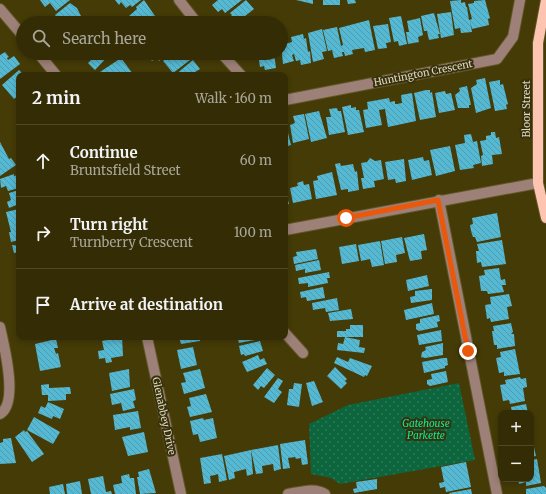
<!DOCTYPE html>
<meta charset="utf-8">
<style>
body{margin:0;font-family:Merriweather,serif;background:#3c340f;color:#f1f3f6}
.controls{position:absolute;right:12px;bottom:12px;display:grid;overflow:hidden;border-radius:8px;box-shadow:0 2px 6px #0003}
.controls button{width:36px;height:36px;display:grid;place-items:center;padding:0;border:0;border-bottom:1px solid #4e4827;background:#342c05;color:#f1f3f6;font:20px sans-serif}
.stop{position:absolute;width:12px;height:12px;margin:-9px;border:3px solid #ea580c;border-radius:50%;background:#fff}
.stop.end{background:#ea580c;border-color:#fff;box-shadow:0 1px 4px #0008}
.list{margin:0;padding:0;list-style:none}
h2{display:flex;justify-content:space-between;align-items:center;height:52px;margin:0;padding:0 16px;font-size:17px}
h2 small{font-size:13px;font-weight:400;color:#a9a79a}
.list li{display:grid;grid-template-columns:26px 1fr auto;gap:12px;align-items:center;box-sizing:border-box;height:72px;padding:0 16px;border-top:1px solid #4e4827}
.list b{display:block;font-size:15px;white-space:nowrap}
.list p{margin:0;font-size:13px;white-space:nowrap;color:#a9a79a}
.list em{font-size:13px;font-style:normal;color:#a9a79a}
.icon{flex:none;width:22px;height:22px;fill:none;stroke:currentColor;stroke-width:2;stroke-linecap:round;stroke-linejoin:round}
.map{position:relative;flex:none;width:546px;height:494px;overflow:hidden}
.search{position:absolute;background:#342c05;box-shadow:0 2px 6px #0003;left:16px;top:16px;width:272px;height:44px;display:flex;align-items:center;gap:10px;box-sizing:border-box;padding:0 14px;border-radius:22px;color:#a9a79a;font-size:15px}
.panel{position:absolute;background:#342c05;box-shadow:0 2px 6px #0003;left:16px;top:72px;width:272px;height:268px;border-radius:8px}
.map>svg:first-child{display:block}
.park{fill:url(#park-dots)}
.building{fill:url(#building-back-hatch)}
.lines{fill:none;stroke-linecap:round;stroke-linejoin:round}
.minor-casing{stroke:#615727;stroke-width:12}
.major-casing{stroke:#615727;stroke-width:12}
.minor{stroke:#9d8077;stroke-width:10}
.major{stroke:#fec4b2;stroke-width:10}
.route{stroke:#ea580c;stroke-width:5}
.labels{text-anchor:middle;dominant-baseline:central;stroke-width:4;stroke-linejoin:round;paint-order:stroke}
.street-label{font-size:10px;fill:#dfd9b9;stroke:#38310f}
.park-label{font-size:10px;font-style:italic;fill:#0aed93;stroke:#38310f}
</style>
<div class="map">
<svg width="546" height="494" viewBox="0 0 546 494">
<defs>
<pattern id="park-dots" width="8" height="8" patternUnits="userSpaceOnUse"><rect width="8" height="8" fill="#0c653d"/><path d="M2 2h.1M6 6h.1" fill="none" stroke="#2f7a57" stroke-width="1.8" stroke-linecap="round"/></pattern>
<pattern id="building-back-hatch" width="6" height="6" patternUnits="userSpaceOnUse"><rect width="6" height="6" fill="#55b9d3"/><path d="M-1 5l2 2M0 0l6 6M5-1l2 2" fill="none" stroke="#509bac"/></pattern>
</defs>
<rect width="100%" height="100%" fill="#453b07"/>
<polygon class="park" points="459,383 475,460 340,484 331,478 311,474 309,424 348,405"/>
<g class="building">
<polygon points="40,0 70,0 56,11 50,3 45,7"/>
<polygon points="115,0 141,0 132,7 130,5 126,8 121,2 119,5"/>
<polygon points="144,0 155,16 147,23 126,23 131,19 129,16 137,9 136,7"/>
<polygon points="218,0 242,0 225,13 222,9 218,12 212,5"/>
<polygon points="246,0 254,9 240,20 242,22 240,23 226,23 225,21 232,15 230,13"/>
<polygon points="296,0 313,0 313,4"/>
<rect x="323" y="0" width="17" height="5"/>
<polygon points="347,0 355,0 356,3 348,4"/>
<polygon points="461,0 461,3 465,2 466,7 467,7 469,20 472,19 468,4 474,3 474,1 485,0 490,18 488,19 489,25 472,29 470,21 472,32 461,33 460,28 455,29 450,1"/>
<polygon points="70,3 77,8 81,16 72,23 62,23 55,15"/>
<polygon points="451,12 454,35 441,38 437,14"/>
<polygon points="434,13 440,34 438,34 439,38 429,40 427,31 424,31 421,16"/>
<polygon points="253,16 258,23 244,23"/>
<polygon points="401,16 407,44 399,46 398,41 394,42 389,18"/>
<polygon points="420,18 423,35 418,37 419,42 408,44 406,32 409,32 407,21"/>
<polygon points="369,20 375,50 365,52 364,48 352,50 353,54 345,56 344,52 342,52 343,56 334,58 332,50 328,51 323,30 337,27 341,46 343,45 339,28"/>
<polygon points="388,24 391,42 386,43 387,48 378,49 373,26"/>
<polygon points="322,29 327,51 322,52 324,59 313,62 308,33"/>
<polygon points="303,34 304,39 306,38 308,52 310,51 311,63 301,65 300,60 296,61 294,54 292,55 294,61 283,64 281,45 292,42 291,37"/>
<polygon points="5,52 9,57 7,58 8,60 14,56 20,64 0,79 0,55"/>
<polygon points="86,53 111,53 95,70 88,63 91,60"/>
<polygon points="154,53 169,53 159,61 157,57 152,61 149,57"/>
<polygon points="173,53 184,53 190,60 173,73 163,61"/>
<polygon points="258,53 274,53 276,68 265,70 264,66 260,67"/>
<polygon points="121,58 133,74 131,75 97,74"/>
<polygon points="193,60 200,69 195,72 197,75 175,75"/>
<polygon points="19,70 24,75 19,75 19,95 14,99 2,85"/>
<polygon points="485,78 491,108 476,113 471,88 477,84 476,80"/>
<polygon points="500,80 500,85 503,84 508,104 506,105 507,109 495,111 489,82"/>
<polygon points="467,86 471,105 469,105 469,108 458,108 455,95 460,91 459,88"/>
<polygon points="426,90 430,90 430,93 432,92 436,117 420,120 414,93"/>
<polygon points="445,91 446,94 451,93 455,110 439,113 435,93"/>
<polygon points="412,93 416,121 388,127 385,109 379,110 382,125 366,128 363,110 368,109 367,102 389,98 390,102 395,101 395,104 397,104 402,103 401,95"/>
<polygon points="351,105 351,108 356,107 356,110 359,110 364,132 348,135 342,107"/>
<polygon points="337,108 338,111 341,111 345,132 329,135 326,117 331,117 329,109"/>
<polygon points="319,111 327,138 311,142 305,114"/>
<polygon points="304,114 309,139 293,143 290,125 295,123 293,116"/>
<polygon points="285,121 291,145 285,147"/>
<polygon points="491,132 495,132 496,138 499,137 502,154 492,155 493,164 482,166 481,156 483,155 480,141 486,140 486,136 491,135"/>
<polygon points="471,134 473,142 477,141 481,163 473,165 474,168 460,170 455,145 465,143 464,135"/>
<polygon points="0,142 9,159 11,158 16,165 0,176"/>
<polygon points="450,146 455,171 436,176 430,150"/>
<polygon points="423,157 424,161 429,160 432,175 412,180 408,160"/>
<polygon points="370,158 375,161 381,160 384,179 374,181 375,187 363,189 361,178 364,178 361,163 367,162"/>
<polygon points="404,159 406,181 396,183 395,179 388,180 385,162"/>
<polygon points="340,163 341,166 353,164 355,172 357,171 359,190 348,192 348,189 341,190 335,164"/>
<polygon points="332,172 337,195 316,199 313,181 318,180 317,176"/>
<polygon points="14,174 14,176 19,175 19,188 8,191 6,186 1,188 0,179"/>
<polygon points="303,181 304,185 309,184 312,199 293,203 290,188 298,186 297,183"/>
<polygon points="285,189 289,204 285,205"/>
<polygon points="19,190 19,204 9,208 7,202 11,200 9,193"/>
<polygon points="19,209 19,240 11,242 9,232 11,232 6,212"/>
<polygon points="497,213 501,237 477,242 475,237 473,237 471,231 470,225 473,224 472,218"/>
<polygon points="424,234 427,250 421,251 422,259 410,261 404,238"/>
<polygon points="402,237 405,253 396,255 397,262 385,264 381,241"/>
<polygon points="502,240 506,264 482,267 481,262 477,263 476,251 479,251 477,244"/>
<polygon points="380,241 384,265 372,267 370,259 361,261 358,245"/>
<polygon points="356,244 359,261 342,264 339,247"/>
<polygon points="12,245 19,246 19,252 14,253"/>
<polygon points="316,249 318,259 294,264 293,257 297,256 296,252"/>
<polygon points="319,260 321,270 305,273 305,269 296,271 295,265"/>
<polygon points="499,268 501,280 505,279 506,285 502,285 504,292 488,294 487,291 481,291 479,276 485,275 484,270"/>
<polygon points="329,272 330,278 327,278 328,283 308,287 308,283 299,284 298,278"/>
<polygon points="427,275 429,286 408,291 406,280"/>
<polygon points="323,287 325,298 307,301 306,297 301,298 300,292"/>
<polygon points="432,289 432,300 411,303 410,297 415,296 415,291"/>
<polygon points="509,294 512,306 507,307 509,319 491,322 490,318 487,319 485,305 491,304 490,297"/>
<polygon points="337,298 339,310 326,312 325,308 313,310 312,303"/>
<polygon points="432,303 434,314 406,320 404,310"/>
<polygon points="351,309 353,319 330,321 328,313"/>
<polygon points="439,315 440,321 437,322 438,327 419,331 416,329 416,324 420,323 420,319"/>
<polygon points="511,323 513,332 511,334 514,334 515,346 497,349 497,345 494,345 492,331 494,331 493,326"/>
<polygon points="350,325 363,325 363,337 337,337 337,331 346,331 346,329 350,329"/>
<polygon points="441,330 442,341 419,345 417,335"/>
<polygon points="122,337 123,356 111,358 112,362 106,363 105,358 99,359 98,351 104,350 102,341"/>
<polygon points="179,337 200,337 200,341 181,344"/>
<polygon points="237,337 260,337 260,339 239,343"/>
<polygon points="345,337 360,340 359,347 365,348 364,353 337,350 338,343 343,344"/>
<polygon points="56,339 58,348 54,348 56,354 58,353 61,367 40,371 35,344"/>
<polygon points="260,341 263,351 245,356 244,354 241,355 239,346"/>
<polygon points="443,343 443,355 425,358 421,357 422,352 426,350 425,347"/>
<polygon points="193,347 197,365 181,369 177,350"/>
<polygon points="515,349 520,374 504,376 504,372 499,373 496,358 501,357 500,352"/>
<polygon points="258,355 260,360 264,358 267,364 247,372 242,362"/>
<polygon points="337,357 348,362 350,358 372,366 367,376 365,375 364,377 334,363"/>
<polygon points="443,358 447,358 448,365 445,366 445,368 424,373 422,362"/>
<polygon points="335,367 347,379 345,381 347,383 341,389 327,376"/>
<polygon points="267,368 275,375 264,388 261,386 258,390 253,385"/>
<polygon points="129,369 130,387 112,391 109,373"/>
<polygon points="200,369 205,388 184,394 181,383 186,382 183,373"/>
<polygon points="446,371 448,382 430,386 427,384 427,380 432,379 431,374"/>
<polygon points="520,377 521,379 526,378 527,387 523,388 525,401 510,404 509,400 503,401 500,385 506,384 505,380"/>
<polygon points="278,378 283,381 278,389 282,392 274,403 264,397"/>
<polygon points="314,381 323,402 312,406 306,383"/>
<polygon points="294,383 302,384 299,407 287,405 289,389 293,389"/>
<polygon points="49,384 49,388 70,387 71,394 66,394 66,400 48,401 48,395 42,395 41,385"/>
<polygon points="134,389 136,400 133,401 135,408 123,411 121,403 112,405 110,394"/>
<polygon points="206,394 212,412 190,417 187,407 191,406 189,398"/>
<polygon points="48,402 64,409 60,419 53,416 52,419 38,413 41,406 45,408"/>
<polygon points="526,404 528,413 512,413 511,407"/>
<polygon points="138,411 141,428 130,430 130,427 115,430 113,415"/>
<polygon points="34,417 60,432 53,444 27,430"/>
<polygon points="203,418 204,420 213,418 217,438 200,442 198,434 193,435 190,421"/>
<polygon points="24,430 25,432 27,431 44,454 32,462 15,437"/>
<polygon points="144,432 148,452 128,456 122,437"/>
<polygon points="531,434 536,456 531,457"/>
<polygon points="11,438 16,463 0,464 0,443 3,442 3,439"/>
<polygon points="305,440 308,464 302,465 301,458 296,459 295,457 288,458 290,468 283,469 280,444"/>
<polygon points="278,445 281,469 274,471 273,464 262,466 263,473 256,474 251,450"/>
<polygon points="251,450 253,474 247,476 246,469 234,472 235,478 229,480 224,456"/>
<polygon points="222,454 227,480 219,482 218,474 215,475 210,476 211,483 204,484 200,458"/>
<polygon points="537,459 541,483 526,486 526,482 519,484 518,479 531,479 531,460"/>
<polygon points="466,462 471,487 446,492 445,487 440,488 439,483 444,482 441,467"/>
<polygon points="149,469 156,493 140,494 137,477 139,477 138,472"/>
<polygon points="129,474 130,478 134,478 136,494 115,494 113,485 122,483 121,476"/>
<polygon points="103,476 106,492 111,491 112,494 91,494 88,479"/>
<polygon points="377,479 377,489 354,493 353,489 357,488 356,482"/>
<polygon points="80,481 82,494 67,494 66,484"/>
<polygon points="63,484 65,494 50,494 49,487"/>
<polygon points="544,486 546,488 546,494 526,494 526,489"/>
<polygon points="471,489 472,494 450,494 449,493"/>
</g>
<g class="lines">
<defs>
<g id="minor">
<polyline points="179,0 197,23"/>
<polyline points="0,9 23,36"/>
<polyline points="38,53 56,75"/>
<polyline points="221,53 241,75"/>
<polyline points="285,100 497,59 513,37 520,0"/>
<polyline points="439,200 497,494"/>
<polyline points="285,230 538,183"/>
<path d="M0 327C4 345 19 403 0 414"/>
<polyline points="285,333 303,353"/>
<polyline points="147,337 181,494"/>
<path d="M288 494C300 492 315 487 325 494"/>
</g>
<polyline id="major" points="546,0 538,43 538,183 546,218"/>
</defs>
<use href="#minor" class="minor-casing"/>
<use href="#major" class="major-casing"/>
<use href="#minor" class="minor"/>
<use href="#major" class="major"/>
</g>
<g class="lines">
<polyline class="route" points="346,218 438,200 468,351"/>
</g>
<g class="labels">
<g class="street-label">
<text transform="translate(423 73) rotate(-11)">Huntington Crescent</text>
<text transform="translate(526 109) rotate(-90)">Bloor Street</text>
<text transform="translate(164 416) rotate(78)">Glenabbey Drive</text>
</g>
<g class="park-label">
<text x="426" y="423">Gatehouse<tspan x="426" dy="12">Parkette</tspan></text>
</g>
</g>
</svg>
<div class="controls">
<button>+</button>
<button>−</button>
</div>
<div class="stop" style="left:346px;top:218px"></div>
<div class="stop end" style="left:468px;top:351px"></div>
<div class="search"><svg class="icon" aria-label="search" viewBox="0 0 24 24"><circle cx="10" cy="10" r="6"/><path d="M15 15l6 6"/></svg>Search here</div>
<section class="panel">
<h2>2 min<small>Walk · 160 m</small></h2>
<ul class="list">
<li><svg class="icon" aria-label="ahead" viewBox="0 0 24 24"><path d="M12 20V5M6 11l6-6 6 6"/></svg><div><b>Continue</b><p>Bruntsfield Street</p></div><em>60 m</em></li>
<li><svg class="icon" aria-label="right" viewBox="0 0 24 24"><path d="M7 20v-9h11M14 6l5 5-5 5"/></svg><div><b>Turn right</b><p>Turnberry Crescent</p></div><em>100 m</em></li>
<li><svg class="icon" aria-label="arrive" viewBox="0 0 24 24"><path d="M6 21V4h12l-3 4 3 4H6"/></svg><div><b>Arrive at destination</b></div></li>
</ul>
</section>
</div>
